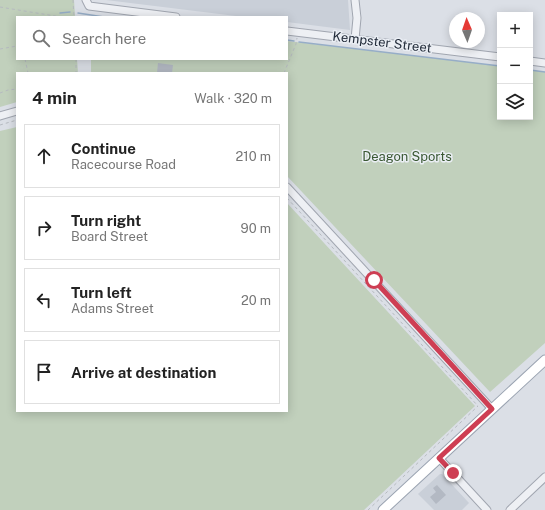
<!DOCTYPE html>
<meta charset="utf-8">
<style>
body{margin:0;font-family:"Public Sans",sans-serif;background:#f2f2f2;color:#222}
.controls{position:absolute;right:12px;top:12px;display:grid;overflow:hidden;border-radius:0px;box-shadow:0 2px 10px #0003}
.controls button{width:36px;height:36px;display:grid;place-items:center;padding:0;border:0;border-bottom:1px solid #e0e0e0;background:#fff;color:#222;font:20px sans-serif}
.compass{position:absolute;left:449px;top:12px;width:36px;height:36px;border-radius:50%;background:#fff;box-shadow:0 2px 10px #0003;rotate:358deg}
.stop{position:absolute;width:12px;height:12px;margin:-9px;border:3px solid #ce3e53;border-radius:50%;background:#fff}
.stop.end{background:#ce3e53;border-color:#fff;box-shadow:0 1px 4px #0008}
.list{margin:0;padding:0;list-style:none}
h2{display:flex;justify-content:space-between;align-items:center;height:52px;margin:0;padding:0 16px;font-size:17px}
h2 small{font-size:13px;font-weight:400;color:#767676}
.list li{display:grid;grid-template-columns:26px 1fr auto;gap:12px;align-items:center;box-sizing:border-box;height:64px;margin:0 8px 8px;padding:0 8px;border:1px solid #e0e0e0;border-radius:0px}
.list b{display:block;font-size:15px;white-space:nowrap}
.list p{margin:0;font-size:13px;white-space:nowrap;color:#767676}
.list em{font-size:13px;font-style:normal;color:#767676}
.icon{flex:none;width:22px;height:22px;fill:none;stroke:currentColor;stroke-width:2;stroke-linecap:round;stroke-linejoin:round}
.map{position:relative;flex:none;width:545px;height:510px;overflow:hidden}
.search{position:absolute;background:#fff;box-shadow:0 2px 10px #0003;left:16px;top:16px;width:272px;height:44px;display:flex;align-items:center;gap:10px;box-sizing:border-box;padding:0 14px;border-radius:0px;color:#767676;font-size:15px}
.panel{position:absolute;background:#fff;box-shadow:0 2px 10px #0003;left:16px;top:72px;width:272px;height:340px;border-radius:0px}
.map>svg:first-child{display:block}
.built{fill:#c9cfd8}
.green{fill:#c1d0bc}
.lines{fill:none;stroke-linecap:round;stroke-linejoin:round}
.stream{stroke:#96adc7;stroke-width:1.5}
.building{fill:#b3b9c3}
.minor-casing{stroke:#a1a6b0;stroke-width:9}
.major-casing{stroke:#9ba4b2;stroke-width:11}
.path{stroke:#b6bac0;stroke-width:1;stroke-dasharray:3 3;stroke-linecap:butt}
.minor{stroke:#eef0f4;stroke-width:7}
.major{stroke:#fff;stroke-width:9}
.route{stroke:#ce3e53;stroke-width:5}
.labels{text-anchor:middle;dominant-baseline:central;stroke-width:3;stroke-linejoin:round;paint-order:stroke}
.street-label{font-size:13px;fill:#252e3c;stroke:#eaeef4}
.park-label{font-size:13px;fill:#3a5833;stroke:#eaeef4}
</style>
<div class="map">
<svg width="545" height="510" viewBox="0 0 545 510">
<rect width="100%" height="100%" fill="#dbdfe6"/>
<g class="built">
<polygon points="106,0 348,0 350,30 287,22 287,17 244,17"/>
<polygon points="440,474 442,474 469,503 462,510 434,510 418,494"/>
</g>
<g class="green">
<polygon points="0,0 74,0 75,17 17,17 17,59 77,59 78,73 17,73 17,102 0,107"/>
<polygon points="287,41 500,66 500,117 530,117 530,70 545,72 545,343 490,392 287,176 287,73 91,73 91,59 287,59"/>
<polygon points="17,127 17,411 287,411 287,203 475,406 364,510 0,510 0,131"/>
</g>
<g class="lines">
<g class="stream">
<polyline points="60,13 70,12"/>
<polyline points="78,13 104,17"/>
<polyline points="287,40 294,41"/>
<polyline points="299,42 500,66"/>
<polyline points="530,70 545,72"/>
</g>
</g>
<g class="building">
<polygon points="158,63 173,65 172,73 157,73"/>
<polygon points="437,485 446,495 436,504 430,497 436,492 433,488"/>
</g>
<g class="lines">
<defs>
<g id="minor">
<polyline points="86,0 89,6 176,17"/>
<polyline points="287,31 500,57"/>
<polyline points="355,39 357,18 355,0"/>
<polyline points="530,61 545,63"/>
<polyline points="0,116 17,111"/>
<polyline points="287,187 492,409"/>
<polyline points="439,458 487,510"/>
<polyline points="510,510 545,477"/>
</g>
<polyline id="major" points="383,510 545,360"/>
</defs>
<use href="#minor" class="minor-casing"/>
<use href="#major" class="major-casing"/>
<g class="path">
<polyline points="73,0 74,17"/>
<polyline points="0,7 61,17"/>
<polyline points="0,49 17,46"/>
<polyline points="25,59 28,73"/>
<polyline points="76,59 76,73"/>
<polyline points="284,73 296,44 297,38"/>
<polyline points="0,93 8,90 17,89"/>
<polyline points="0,125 17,120"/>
<polyline points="287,198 478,406"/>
<polyline points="368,510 478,406"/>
</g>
<use href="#minor" class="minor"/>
<use href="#major" class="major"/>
</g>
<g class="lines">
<polyline class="route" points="374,280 492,409 439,458 453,473"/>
</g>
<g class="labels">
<g class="street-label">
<text transform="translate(382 42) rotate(7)">Kempster Street</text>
</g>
<g class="park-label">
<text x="407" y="156">Deagon Sports</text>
</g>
</g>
</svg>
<div class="controls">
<button>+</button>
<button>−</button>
<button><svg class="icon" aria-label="layers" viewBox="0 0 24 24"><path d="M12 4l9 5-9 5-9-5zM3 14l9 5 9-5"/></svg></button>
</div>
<svg class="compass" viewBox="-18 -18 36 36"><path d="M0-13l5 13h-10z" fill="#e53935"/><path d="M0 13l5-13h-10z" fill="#767676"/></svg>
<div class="stop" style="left:374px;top:280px"></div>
<div class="stop end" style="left:453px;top:473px"></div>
<div class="search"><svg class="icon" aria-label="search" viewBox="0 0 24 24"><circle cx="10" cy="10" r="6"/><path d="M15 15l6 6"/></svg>Search here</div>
<section class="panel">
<h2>4 min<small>Walk · 320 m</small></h2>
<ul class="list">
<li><svg class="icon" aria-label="ahead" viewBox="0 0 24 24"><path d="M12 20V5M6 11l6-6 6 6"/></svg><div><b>Continue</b><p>Racecourse Road</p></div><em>210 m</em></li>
<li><svg class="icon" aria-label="right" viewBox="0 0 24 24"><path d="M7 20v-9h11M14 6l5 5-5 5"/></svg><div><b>Turn right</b><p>Board Street</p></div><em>90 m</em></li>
<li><svg class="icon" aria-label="left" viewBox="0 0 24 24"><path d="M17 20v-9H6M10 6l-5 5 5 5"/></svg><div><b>Turn left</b><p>Adams Street</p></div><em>20 m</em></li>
<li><svg class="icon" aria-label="arrive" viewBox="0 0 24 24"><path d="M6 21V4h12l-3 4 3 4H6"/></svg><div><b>Arrive at destination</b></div></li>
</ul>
</section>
</div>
